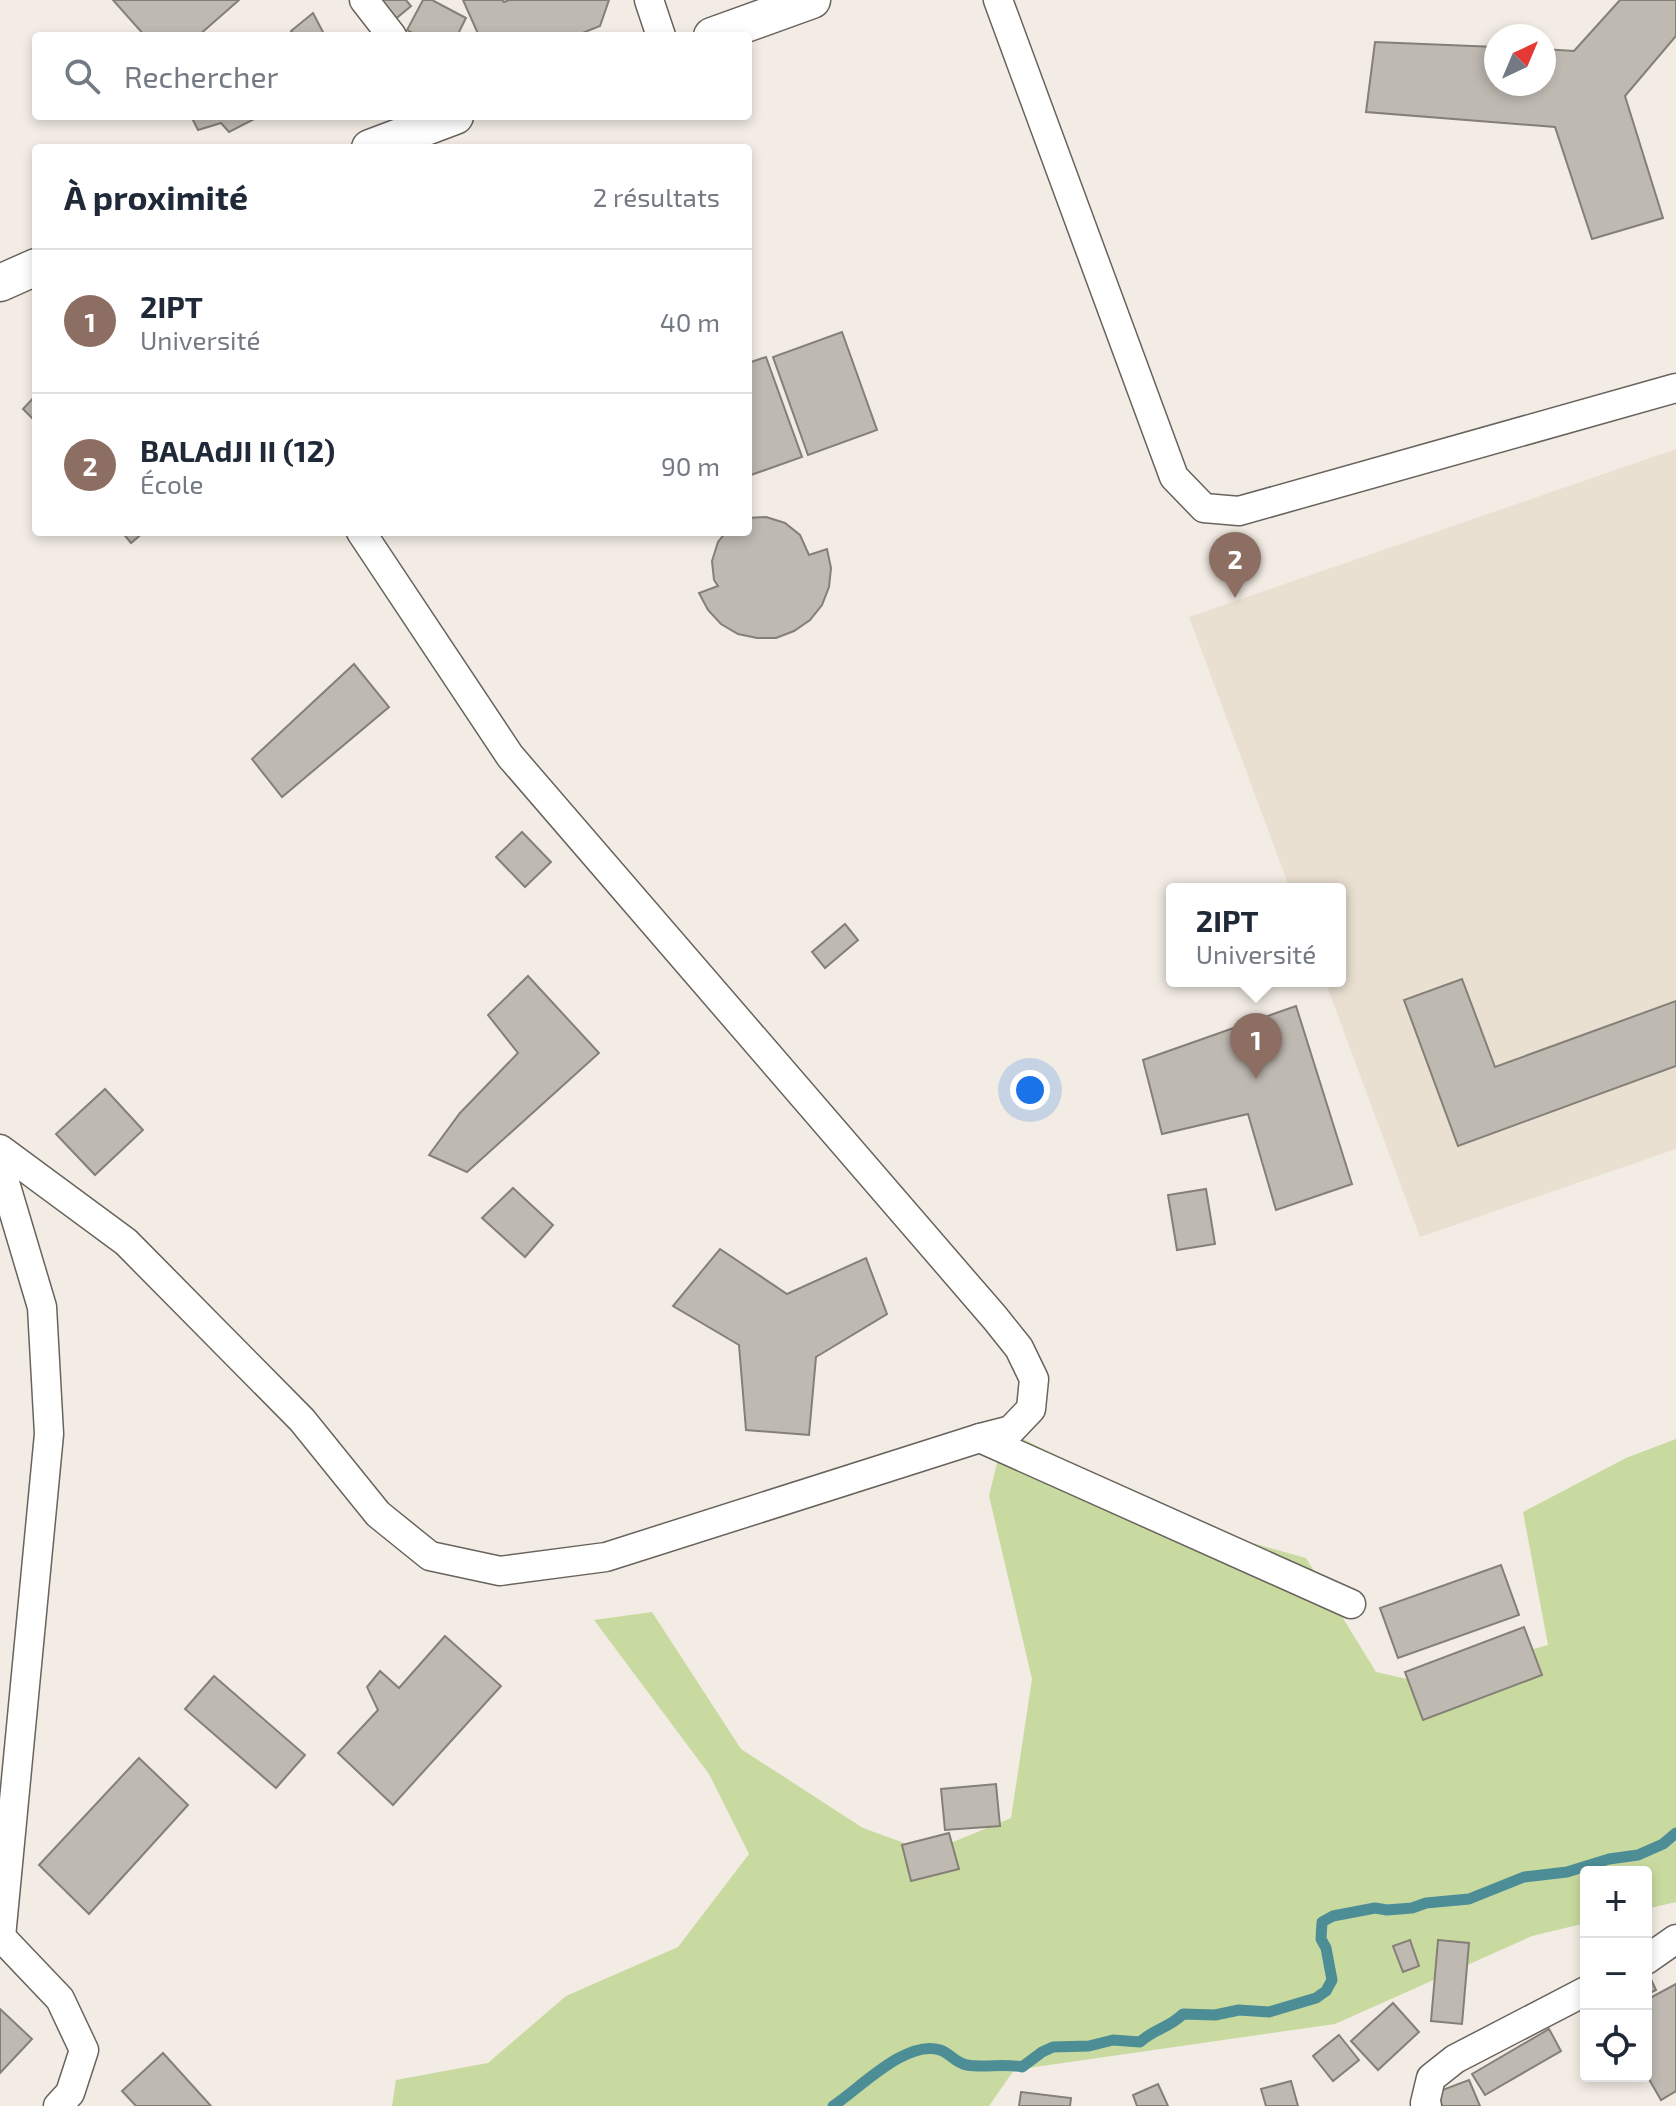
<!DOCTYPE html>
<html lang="fr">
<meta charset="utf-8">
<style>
body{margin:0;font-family:"Exo 2",sans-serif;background:#f6f6f7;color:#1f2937}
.controls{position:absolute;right:24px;bottom:24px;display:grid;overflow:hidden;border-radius:8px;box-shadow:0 4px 12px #0003}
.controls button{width:72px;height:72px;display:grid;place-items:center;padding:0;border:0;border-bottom:2px solid #e0e1e3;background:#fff;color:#1f2937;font:40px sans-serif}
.compass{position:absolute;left:1484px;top:24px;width:72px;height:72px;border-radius:50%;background:#fff;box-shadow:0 4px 12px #0003;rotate:44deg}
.you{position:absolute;left:1030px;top:1090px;width:28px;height:28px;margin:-20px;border:6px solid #fff;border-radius:50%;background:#1a73e8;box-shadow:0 0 0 12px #1a73e833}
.badge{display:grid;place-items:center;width:52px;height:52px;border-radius:50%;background:#0b8043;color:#fff;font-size:26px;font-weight:700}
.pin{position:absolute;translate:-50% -66px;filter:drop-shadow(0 2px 4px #0008)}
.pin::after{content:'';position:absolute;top:42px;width:28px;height:24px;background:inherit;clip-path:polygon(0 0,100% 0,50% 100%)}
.popup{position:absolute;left:1166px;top:883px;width:180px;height:104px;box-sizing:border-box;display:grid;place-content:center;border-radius:8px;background:#fff;filter:drop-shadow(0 2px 6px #0005);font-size:26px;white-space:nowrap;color:#747a83}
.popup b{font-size:30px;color:#1f2937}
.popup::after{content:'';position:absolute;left:50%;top:100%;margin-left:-16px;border:16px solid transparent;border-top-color:#fff}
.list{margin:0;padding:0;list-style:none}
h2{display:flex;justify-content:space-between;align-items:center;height:104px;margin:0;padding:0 32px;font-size:34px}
h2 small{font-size:26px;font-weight:400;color:#747a83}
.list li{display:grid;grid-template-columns:52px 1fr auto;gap:24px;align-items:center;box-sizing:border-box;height:144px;padding:0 32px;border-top:2px solid #e0e1e3}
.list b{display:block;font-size:30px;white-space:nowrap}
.list p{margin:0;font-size:26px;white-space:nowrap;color:#747a83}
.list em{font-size:26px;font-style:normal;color:#747a83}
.icon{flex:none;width:44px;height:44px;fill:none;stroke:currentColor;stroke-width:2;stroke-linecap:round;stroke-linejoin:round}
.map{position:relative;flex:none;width:1676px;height:2106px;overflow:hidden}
.search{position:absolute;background:#fff;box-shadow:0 4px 12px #0003;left:32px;top:32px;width:720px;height:88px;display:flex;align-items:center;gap:20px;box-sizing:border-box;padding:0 28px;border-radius:8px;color:#747a83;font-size:30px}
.panel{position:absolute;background:#fff;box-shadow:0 4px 12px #0003;left:32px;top:144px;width:720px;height:392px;border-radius:8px}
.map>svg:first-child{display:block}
.built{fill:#eae0d2}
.green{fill:#c9daa0}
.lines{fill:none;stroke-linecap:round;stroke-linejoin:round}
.stream{stroke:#4d8e96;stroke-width:11}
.building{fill:#beb9b1;stroke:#847f77;stroke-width:2}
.minor-casing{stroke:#68635c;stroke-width:31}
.tertiary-casing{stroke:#68635c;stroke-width:39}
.minor{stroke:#fff;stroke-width:28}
.tertiary{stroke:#fff;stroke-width:36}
</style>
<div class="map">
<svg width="1676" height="2106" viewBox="0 0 1676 2106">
<rect width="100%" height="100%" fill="#f2ece4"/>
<polygon class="built" points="1676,449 1676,1149 1420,1237 1325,981 1340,981 1340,889 1290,889 1189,617"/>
<polygon class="green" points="1005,1430 1118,1486 1227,1536 1306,1558 1376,1672 1416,1681 1548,1645 1523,1512 1626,1458 1676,1439 1676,1902 1646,1909 1646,1872 1586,1872 1586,1923 1532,1936 1335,2024 1014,2070 989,2106 392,2106 396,2080 488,2063 566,1996 678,1947 749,1854 709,1774 594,1620 652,1612 741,1749 863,1828 929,1852 1011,1818 1032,1679 989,1496"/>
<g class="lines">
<path class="stream" d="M833 2106C859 2089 906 2039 940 2050 950 2053 955 2063 967 2065 985 2068 1004 2063 1022 2067L1042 2052 1053 2047 1089 2046 1113 2040 1140 2042C1154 2029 1169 2028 1183 2014L1215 2015 1239 2010 1269 2012 1316 1998 1326 1991 1332 1980 1326 1948 1321 1939 1322 1922 1333 1916 1375 1908 1387 1910 1412 1908 1426 1903 1469 1899 1524 1877 1567 1872 1609 1859 1638 1855 1663 1844 1676 1833"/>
</g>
<g class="building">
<polygon points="113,0 239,0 198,36 145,36"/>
<polygon points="377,0 406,0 411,6 393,21"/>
<polygon points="423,0 432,0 466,18 457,36 418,36 407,30"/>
<polygon points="463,0 502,0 504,2 509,0 609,0 600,26 575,36 479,36"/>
<polygon points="1620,0 1676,0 1676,36 1625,96 1663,218 1592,239 1555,127 1366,112 1375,42 1496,47 1496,84 1544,84 1544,49 1574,51"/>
<polygon points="313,13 325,36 296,36 291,31"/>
<polygon points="191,116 260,116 229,132 221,123 198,130"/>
<polygon points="842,332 877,430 808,455 773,357"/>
<polygon points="766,357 802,457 748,476 748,363"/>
<polygon points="36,395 36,422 23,409"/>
<polygon points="766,517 785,523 800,535 809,555 827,549 831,568 829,587 822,605 810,620 794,631 776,638 757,638 738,634 721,624 708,610 699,593 718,586 714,580 712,561 718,542 726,532 748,532 748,518"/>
<polygon points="122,532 144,532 131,543"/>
<polygon points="354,664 389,707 282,797 252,759"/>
<polygon points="522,832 551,862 525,887 496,857"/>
<polygon points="845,924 858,940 825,968 812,952"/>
<polygon points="528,976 599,1053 467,1172 429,1155 460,1113 518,1053 488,1015"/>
<polygon points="1462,979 1495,1067 1676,1001 1676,1066 1458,1146 1404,1000"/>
<polygon points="1296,1006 1352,1184 1276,1210 1248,1114 1162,1134 1143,1060"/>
<polygon points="105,1089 143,1130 95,1175 56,1134"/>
<polygon points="513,1188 553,1225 525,1257 482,1218"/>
<polygon points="1206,1189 1215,1244 1177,1250 1168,1195"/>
<polygon points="720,1249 787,1294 866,1258 887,1314 816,1357 809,1435 746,1430 739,1345 673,1306"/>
<polygon points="1501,1565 1519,1615 1398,1658 1380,1608"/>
<polygon points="1524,1627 1542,1675 1423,1720 1405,1672"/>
<polygon points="445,1636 501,1686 393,1805 338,1753 378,1710 367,1687 380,1671 399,1688"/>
<polygon points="214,1676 305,1755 276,1788 185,1709"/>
<polygon points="139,1758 188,1805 89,1914 39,1865"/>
<polygon points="996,1784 1000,1826 945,1830 941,1789"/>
<polygon points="949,1833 959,1869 911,1881 902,1845"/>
<polygon points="1410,1940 1419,1966 1403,1972 1393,1946"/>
<polygon points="1438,1940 1469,1943 1462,2024 1431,2021"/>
<polygon points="1649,1975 1656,1990 1646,1995 1646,1976"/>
<polygon points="1676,1984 1676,2091 1661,2100 1646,2074 1646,2000"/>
<polygon points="1393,2003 1419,2032 1378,2070 1351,2041"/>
<polygon points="0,2009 32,2039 0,2073"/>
<polygon points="1549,2029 1561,2051 1485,2095 1472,2074"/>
<polygon points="1339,2035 1359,2060 1333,2081 1313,2056"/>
<polygon points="163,2053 211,2106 136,2106 122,2091"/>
<polygon points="1469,2080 1480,2106 1442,2106 1437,2092"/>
<polygon points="1291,2081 1298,2106 1266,2106 1261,2089"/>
<polygon points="1158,2084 1168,2106 1137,2106 1133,2095"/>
<polygon points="1021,2092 1071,2098 1070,2106 1019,2106"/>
</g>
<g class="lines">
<defs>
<g id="minor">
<polyline points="364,0 392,36"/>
<polyline points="649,0 661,36"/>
<polyline points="998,0 1174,477 1204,508 1239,511 1676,388"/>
<polyline points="361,532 510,756 995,1318 1019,1348 1034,1379 1031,1409 1011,1430 980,1438"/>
<polyline points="0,1149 126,1242 302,1420 378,1514 430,1556 500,1571 606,1557 980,1438 1351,1604"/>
<polyline points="0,1166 42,1307 49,1434 1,1937"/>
<polyline points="0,1936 60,1999 84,2050 70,2093 58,2106"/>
<polyline points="1646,1960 1676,1939"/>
<polyline points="1427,2106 1425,2103 1431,2078 1455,2059 1586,1991"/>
</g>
<g id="tertiary">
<polyline points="712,36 812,0"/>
<polyline points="370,148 455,116"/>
<polyline points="0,283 36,267"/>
</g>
</defs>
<use href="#minor" class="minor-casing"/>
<use href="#tertiary" class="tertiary-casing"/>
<use href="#minor" class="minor"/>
<use href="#tertiary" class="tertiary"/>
</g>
</svg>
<div class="controls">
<button>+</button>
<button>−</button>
<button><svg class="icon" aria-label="locate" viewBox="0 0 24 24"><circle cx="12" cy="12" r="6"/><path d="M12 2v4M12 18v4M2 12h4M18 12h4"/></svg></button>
</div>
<svg class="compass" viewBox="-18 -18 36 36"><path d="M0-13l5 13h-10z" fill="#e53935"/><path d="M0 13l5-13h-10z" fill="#747a83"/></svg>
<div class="you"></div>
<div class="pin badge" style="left:1256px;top:1079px;background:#8d6e63">1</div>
<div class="popup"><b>2IPT</b>Université</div>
<div class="pin badge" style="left:1235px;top:598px;background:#8d6e63">2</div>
<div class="search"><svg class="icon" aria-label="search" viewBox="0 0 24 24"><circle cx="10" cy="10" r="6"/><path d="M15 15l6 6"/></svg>Rechercher</div>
<section class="panel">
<h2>À proximité<small>2 résultats</small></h2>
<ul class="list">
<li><span class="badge" style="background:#8d6e63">1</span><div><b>2IPT</b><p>Université</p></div><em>40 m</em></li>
<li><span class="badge" style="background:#8d6e63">2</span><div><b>BALAdJI II (12)</b><p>École</p></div><em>90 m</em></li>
</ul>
</section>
</div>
